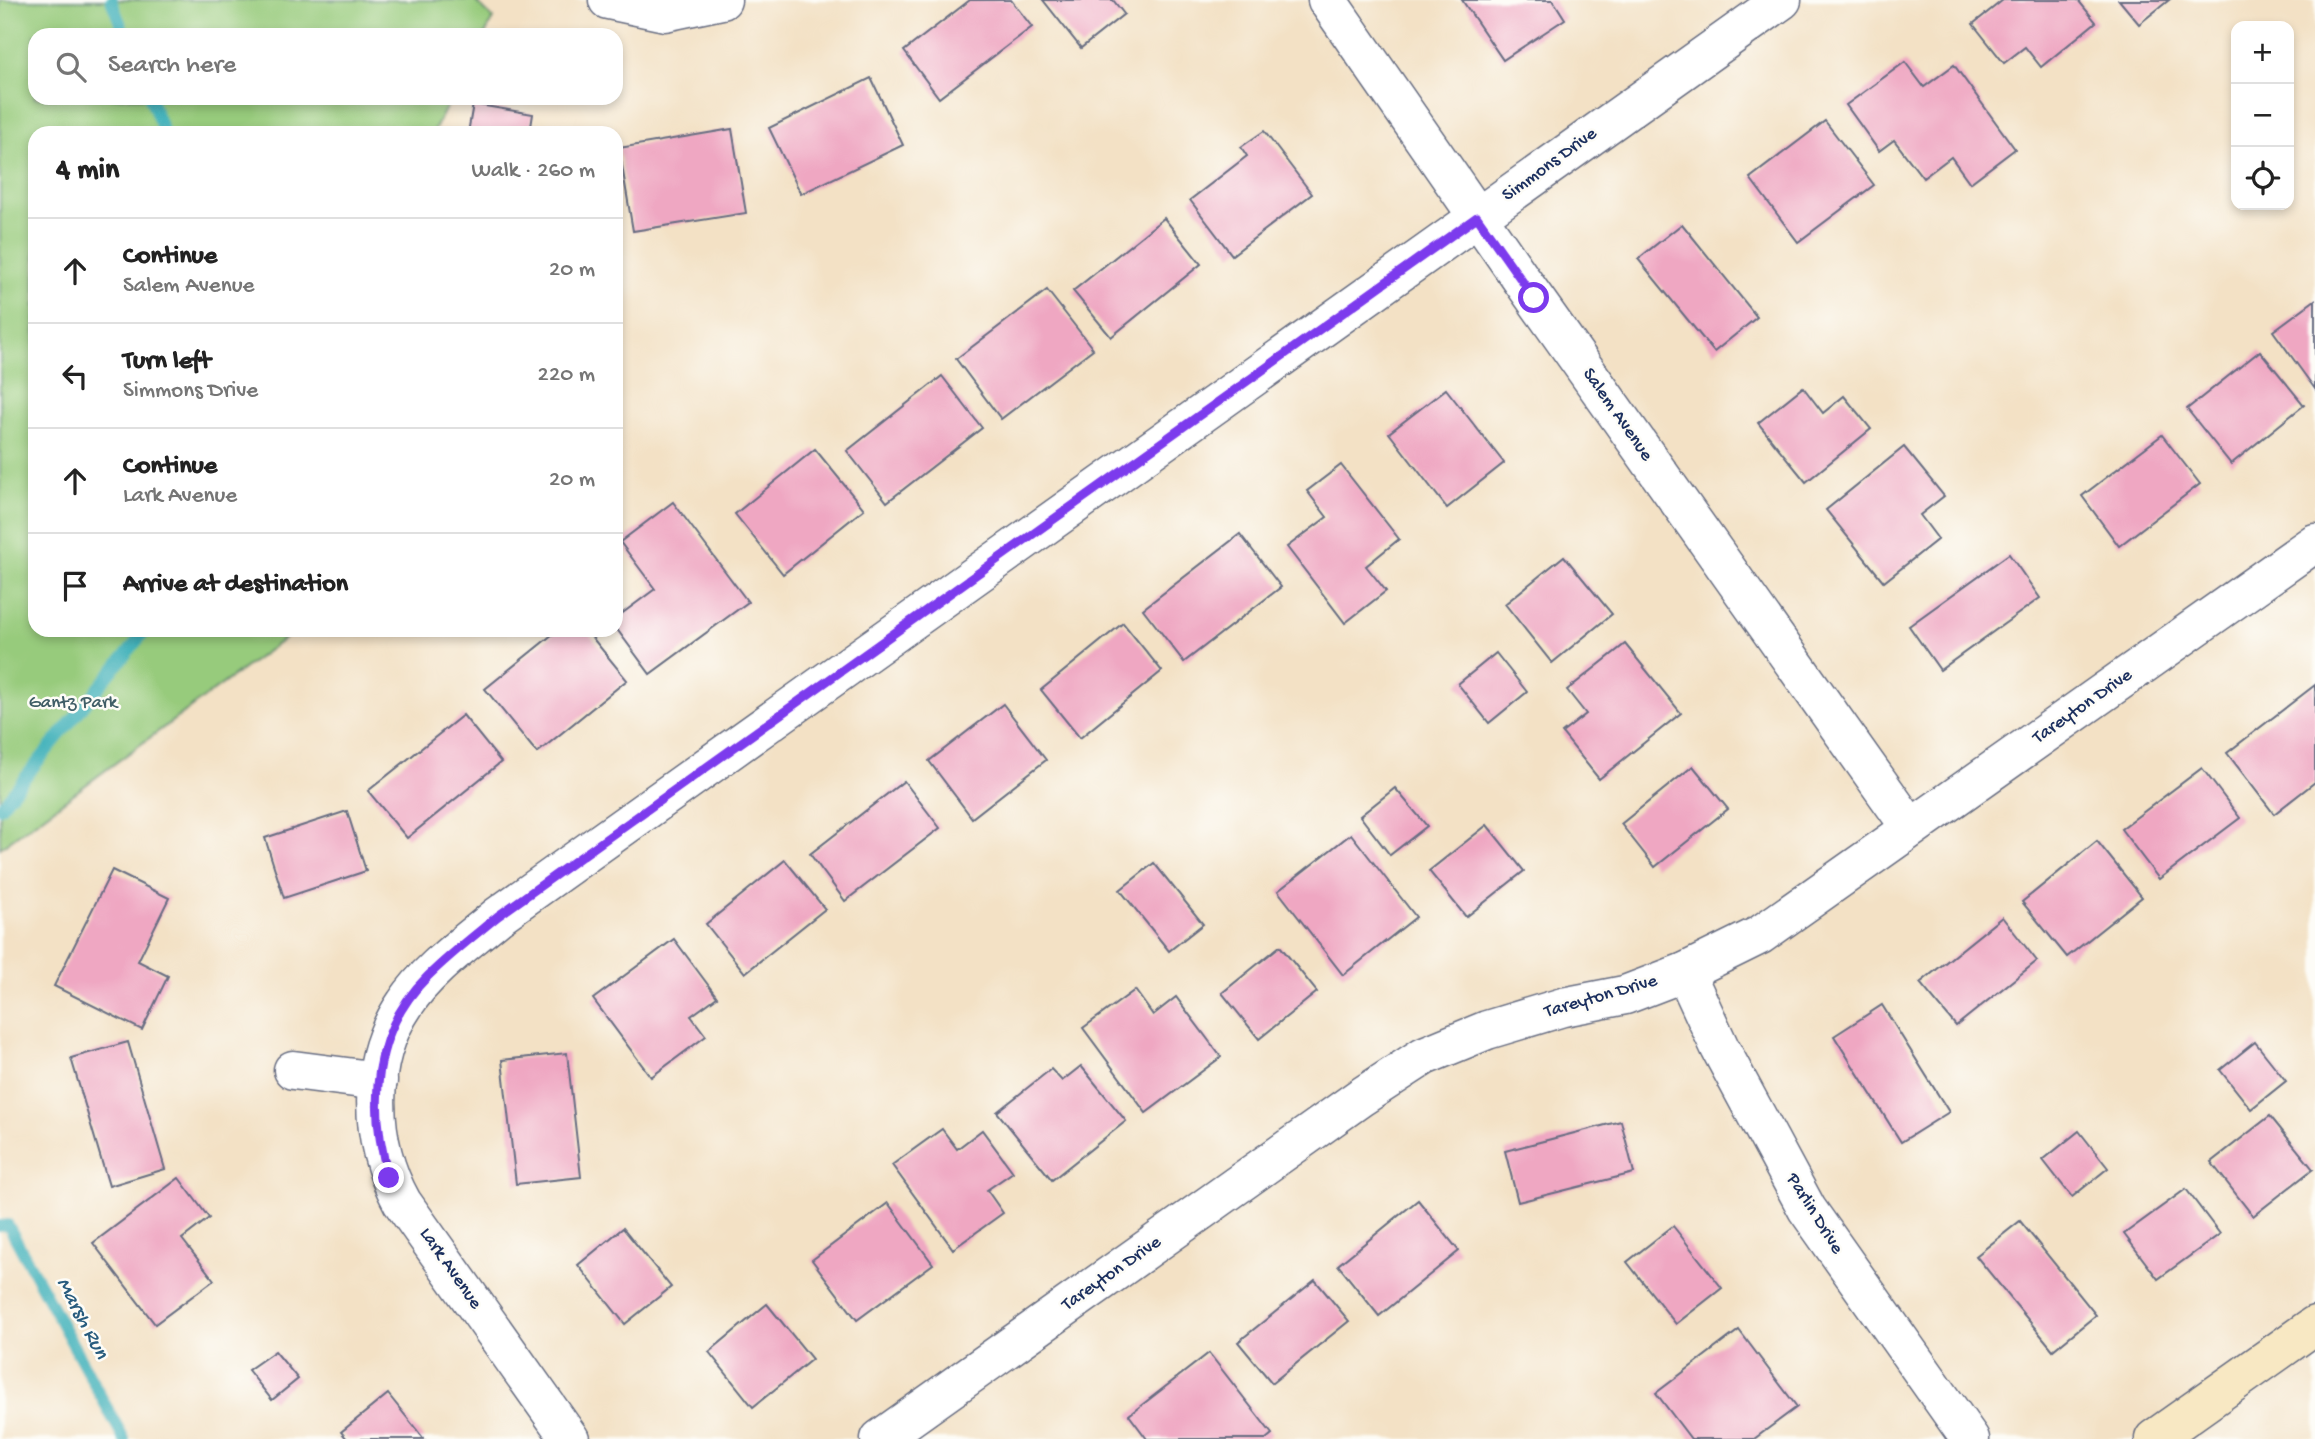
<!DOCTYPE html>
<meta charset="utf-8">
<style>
body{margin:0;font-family:"Gochi Hand",sans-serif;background:#f6f6f6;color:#222}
.controls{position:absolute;right:21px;top:21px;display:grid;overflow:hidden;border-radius:14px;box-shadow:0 4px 10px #0003}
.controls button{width:63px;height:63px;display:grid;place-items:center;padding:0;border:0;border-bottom:2px solid #e0e0e0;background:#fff;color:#222;font:35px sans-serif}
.stop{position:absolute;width:21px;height:21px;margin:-16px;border:5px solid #7c3aed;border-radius:50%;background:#fff}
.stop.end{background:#7c3aed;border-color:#fff;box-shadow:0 2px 7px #0008}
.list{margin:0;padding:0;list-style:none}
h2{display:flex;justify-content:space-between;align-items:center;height:91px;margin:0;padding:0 28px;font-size:30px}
h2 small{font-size:23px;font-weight:400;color:#767676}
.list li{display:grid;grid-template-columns:46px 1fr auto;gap:21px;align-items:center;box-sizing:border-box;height:105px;padding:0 28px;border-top:2px solid #e0e0e0}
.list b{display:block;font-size:26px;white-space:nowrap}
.list p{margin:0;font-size:23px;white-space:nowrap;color:#767676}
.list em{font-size:23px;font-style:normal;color:#767676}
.icon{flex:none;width:38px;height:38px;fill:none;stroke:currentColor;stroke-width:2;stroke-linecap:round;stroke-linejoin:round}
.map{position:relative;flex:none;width:2315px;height:1439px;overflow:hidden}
.search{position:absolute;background:#fff;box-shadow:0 4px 10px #0003;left:28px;top:28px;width:595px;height:77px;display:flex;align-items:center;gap:18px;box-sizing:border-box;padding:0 24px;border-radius:21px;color:#767676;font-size:26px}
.panel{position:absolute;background:#fff;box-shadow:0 4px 10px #0003;left:28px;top:126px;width:595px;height:511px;border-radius:21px}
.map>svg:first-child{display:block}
.green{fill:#97cb7c;stroke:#597d6d;stroke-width:2}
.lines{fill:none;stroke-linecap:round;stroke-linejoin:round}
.stream{stroke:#41b1ba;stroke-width:12}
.building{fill:#efa7c2}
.street-casing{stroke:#676d82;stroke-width:41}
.secondary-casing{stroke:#676d82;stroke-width:41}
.street{stroke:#fff;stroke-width:38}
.secondary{stroke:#f8e8c3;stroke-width:38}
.route{stroke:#7c3aed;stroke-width:9}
.labels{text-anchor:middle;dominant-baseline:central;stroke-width:5;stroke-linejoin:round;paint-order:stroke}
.street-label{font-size:19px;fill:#1b2f5e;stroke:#fdfcf7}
.park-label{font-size:19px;fill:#405e67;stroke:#fdfcf7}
.water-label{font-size:21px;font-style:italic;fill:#285c7e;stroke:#fdfcf7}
</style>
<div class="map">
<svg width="2315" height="1439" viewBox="0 0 2315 1439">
<rect width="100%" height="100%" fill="#fdfcf7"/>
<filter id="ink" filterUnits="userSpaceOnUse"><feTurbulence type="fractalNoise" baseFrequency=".0143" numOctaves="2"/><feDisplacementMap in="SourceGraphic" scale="14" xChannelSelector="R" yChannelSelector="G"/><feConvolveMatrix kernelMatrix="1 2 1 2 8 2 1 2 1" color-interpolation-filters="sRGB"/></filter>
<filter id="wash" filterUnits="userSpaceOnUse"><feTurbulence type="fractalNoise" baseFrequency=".00686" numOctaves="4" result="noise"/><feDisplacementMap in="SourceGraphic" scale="28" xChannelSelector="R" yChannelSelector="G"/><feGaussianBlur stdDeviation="1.57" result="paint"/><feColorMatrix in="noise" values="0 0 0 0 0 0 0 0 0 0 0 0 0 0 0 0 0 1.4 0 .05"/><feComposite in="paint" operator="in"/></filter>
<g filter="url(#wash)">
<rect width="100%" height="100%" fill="#f3e1c5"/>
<polygon class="green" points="0,0 474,0 493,18 485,35 35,35 35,98 451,98 433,133 35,133 35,630 296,630 0,848"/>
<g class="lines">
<g class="stream">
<polyline points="111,0 125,35"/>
<polyline points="150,98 164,133"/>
<polyline points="0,808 146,630"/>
<polyline points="0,1226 8,1225 124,1439"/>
</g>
</g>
<g id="blocks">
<g class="building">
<polygon points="970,0 1011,0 1032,27 939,98 904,51"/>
<polygon points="1043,0 1113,0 1124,14 1081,48"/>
<polygon points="1462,0 1553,0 1565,19 1503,60"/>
<polygon points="2003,0 2078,0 2096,22 2041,67 2025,47 2004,63 1973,24"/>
<polygon points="2119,0 2169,0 2139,24"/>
<polygon points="1905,62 1924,87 1954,65 2015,149 1970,183 1951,157 1923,178 1894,140 1879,151 1846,105"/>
<polygon points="871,78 903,145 801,194 769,128"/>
<polygon points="473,104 533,114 530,133 468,133"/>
<polygon points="1825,121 1874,185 1798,242 1750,178"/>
<polygon points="732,129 746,213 633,231 619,148"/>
<polygon points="1264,131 1312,194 1232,255 1190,200 1247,156 1241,147"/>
<polygon points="1164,218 1201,264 1111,337 1073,291"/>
<polygon points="1682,224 1757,317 1714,352 1638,259"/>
<polygon points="1047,290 1093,349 1001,419 956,359"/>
<polygon points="2315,300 2315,389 2273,331"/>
<polygon points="2260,351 2304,405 2231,464 2187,409"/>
<polygon points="942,376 982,428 887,502 847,451"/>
<polygon points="1803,387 1823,413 1844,396 1871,429 1806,482 1758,423"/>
<polygon points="1446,389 1504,463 1447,508 1389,433"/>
<polygon points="2162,435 2200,484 2119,546 2082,496"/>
<polygon points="1904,447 1944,496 1920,515 1938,539 1884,582 1826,510"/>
<polygon points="815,449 864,509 783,574 735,514"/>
<polygon points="1341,465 1399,539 1366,566 1386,591 1345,623 1287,547 1327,517 1307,491"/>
<polygon points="673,502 748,602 650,674 616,628 616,618 655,589 620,542"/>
<polygon points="1240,534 1281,587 1184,662 1143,609"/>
<polygon points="2009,554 2040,598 1940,670 1909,626"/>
<polygon points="1564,556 1612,614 1552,663 1505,604"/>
<polygon points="1123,623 1162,671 1080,738 1041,690"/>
<polygon points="558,630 586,630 627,680 537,753 485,689"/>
<polygon points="1625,644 1681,713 1599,779 1562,733 1586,714 1567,690"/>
<polygon points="1496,653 1527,692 1489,723 1458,684"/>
<polygon points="2315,685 2315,782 2274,814 2227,753"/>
<polygon points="1003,704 1046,760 972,818 929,761"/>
<polygon points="463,715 501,762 407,838 368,791"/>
<polygon points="1693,766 1728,809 1655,867 1621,824"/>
<polygon points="2202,768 2240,818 2159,879 2121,829"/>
<polygon points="904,781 940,828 845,901 810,854"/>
<polygon points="1395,788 1427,826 1390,855 1360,816"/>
<polygon points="347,811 366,871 284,898 265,838"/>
<polygon points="1487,825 1524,871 1466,917 1429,871"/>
<polygon points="1351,834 1416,917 1343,975 1278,891"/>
<polygon points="2097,841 2142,897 2067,957 2022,902"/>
<polygon points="785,860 825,909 745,973 706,924"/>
<polygon points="1154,863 1203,924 1169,951 1120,890"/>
<polygon points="112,870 169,898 138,961 168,976 142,1030 54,986"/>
<polygon points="2002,917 2037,961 1956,1026 1920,983"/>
<polygon points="674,939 717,997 691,1016 706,1036 651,1077 593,999"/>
<polygon points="1280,946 1317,992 1259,1039 1222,993"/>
<polygon points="1135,990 1153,1015 1176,997 1221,1057 1146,1113 1083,1028"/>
<polygon points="1882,1005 1949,1112 1901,1142 1834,1036"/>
<polygon points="128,1042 165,1169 109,1186 71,1058"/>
<polygon points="2255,1042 2286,1081 2251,1109 2220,1070"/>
<polygon points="567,1053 581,1177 516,1184 502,1060"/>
<polygon points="1081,1066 1126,1121 1052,1180 997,1112 1051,1069 1062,1081"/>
<polygon points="2270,1116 2313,1169 2253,1216 2211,1162"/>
<polygon points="1621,1121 1634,1173 1518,1202 1505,1151"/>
<polygon points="942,1129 957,1149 982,1130 1013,1172 987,1190 1003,1213 953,1249 892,1165"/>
<polygon points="2079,1131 2108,1168 2072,1197 2043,1160"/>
<polygon points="179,1178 209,1218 182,1239 214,1280 155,1324 93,1243"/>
<polygon points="2186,1189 2220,1234 2158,1279 2124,1234"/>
<polygon points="1418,1200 1459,1251 1379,1316 1338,1265"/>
<polygon points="888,1203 933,1264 857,1320 812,1260"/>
<polygon points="2020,1221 2096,1315 2053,1350 1976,1256"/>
<polygon points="1673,1226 1722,1288 1676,1324 1627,1262"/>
<polygon points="623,1228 671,1287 625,1324 578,1265"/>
<polygon points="1315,1280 1349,1321 1272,1383 1238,1342"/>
<polygon points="767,1304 812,1359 753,1407 709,1352"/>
<polygon points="1739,1330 1797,1407 1754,1439 1691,1439 1656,1393"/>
<polygon points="275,1351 298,1379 272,1400 248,1370"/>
<polygon points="1209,1353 1272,1434 1266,1439 1147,1439 1129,1415"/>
<polygon points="388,1394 424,1439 347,1439 341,1432"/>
</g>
</g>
</g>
<g filter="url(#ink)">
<use href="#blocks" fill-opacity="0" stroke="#676d82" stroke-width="2"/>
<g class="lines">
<defs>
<g id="street">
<polyline points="608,0 665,12 722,0"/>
<polyline points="1327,0 1521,279 1910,827"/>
<polyline points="1685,972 1720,1048 1807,1209 1970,1439"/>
<polyline points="293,1070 378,1081"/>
<path d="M570 1439 402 1202C369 1142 365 1062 405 1004 428 969 466 943 498 916L1782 0"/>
<polyline points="880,1439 1361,1097 1424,1056 1487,1030 1563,1007 1625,995 1685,972 1760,935 2315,543"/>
</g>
<polyline id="secondary" points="2154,1439 2315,1325"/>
</defs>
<use href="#street" class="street-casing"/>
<use href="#secondary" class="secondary-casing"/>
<use href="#street" class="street"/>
<use href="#secondary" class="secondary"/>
</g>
</g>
<g class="lines" filter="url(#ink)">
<path class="route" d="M389 1178C368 1106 372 1031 428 976 450 954 475 935 498 916L1477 217 1534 298"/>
</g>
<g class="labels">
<g class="street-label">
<text transform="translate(1550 165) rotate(-36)">Simmons Drive</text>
<text transform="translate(1617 415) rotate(55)">Salem Avenue</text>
<text transform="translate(2083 707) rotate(-35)">Tareyton Drive</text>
<text transform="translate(1601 997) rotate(-16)">Tareyton Drive</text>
<text transform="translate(1814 1214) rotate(58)">Parlin Drive</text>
<text transform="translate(450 1269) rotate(55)">Lark Avenue</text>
<text transform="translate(1112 1274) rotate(-35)">Tareyton Drive</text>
</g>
<g class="park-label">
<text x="73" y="703">Gantz Park</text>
</g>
<g class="water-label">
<text transform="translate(81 1319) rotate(62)">Marsh Run</text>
</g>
</g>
</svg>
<div class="controls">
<button>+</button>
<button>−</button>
<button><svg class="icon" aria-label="locate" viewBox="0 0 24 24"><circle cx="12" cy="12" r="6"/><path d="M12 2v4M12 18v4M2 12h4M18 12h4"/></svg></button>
</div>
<div class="stop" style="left:1534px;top:298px"></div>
<div class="stop end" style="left:389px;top:1178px"></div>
<div class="search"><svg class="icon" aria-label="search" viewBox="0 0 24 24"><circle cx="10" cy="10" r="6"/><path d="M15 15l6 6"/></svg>Search here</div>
<section class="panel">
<h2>4 min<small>Walk · 260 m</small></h2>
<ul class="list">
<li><svg class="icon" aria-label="ahead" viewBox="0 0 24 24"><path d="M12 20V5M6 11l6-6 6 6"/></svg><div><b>Continue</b><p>Salem Avenue</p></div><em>20 m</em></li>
<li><svg class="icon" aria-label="left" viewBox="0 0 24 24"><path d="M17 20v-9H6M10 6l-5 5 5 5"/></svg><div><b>Turn left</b><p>Simmons Drive</p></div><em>220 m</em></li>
<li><svg class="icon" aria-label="ahead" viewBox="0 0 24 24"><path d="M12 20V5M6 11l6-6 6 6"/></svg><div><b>Continue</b><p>Lark Avenue</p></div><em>20 m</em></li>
<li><svg class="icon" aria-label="arrive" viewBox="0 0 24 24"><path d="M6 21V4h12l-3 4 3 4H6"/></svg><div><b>Arrive at destination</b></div></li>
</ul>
</section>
</div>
